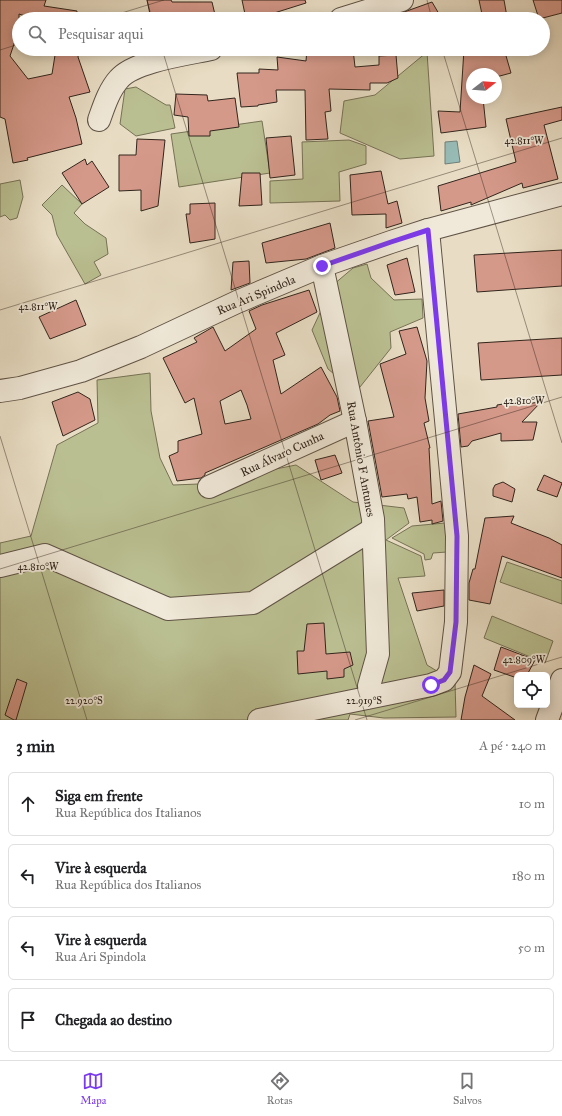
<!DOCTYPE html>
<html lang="pt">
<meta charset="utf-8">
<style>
body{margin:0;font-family:"IM FELL Great Primer",serif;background:#f6f6f6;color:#202124}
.controls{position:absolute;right:12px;bottom:12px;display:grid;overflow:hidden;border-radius:6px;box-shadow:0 2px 10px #0003}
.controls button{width:36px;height:36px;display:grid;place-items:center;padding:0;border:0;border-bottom:1px solid #e0e0e0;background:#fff;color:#202124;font:20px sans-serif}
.compass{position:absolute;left:466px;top:68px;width:36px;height:36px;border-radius:50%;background:#fff;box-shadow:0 2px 10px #0003;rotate:73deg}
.stop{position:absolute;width:12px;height:12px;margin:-9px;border:3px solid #7c3aed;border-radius:50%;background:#fff}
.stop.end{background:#7c3aed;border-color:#fff;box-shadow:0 1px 4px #0008}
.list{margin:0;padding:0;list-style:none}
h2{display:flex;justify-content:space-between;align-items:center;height:52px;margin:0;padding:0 16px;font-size:17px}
h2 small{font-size:13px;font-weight:400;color:#757577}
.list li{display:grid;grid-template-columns:26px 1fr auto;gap:12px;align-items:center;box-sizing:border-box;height:64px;margin:0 8px 8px;padding:0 8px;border:1px solid #e0e0e0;border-radius:6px}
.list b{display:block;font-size:15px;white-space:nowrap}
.list p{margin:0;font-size:13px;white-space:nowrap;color:#757577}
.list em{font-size:13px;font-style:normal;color:#757577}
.icon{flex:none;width:22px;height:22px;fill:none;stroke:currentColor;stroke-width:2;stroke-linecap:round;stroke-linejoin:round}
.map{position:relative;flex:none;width:562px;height:720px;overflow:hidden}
.search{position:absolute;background:#fff;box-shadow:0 2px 10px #0003;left:12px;right:12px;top:12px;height:44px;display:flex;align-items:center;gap:10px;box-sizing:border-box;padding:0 14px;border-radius:22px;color:#757577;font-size:15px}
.sheet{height:340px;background:#fff}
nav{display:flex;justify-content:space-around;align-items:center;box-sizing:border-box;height:56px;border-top:1px solid #e0e0e0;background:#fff;font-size:11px;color:#757577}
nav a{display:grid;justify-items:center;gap:2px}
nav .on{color:#7c3aed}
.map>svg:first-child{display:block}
.green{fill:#babf91;stroke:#767256}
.water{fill:#97bbb6;stroke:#6f7f78}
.building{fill:#d5998a;stroke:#32251c;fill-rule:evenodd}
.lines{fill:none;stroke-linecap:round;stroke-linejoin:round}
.minor-casing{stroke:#605346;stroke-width:24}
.minor{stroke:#f0e9d9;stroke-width:22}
.route{stroke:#7c3aed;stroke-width:5}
.ticks{fill:none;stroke:#32251c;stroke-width:1;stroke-opacity:0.45}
.labels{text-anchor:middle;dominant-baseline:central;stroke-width:3.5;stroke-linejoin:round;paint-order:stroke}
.street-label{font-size:12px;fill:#32251c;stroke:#f0e9d9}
.ticks-label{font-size:10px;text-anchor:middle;fill:#32251c;stroke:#f0e9d9;stroke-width:3.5;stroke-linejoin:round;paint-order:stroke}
</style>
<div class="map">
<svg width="562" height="720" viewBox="0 0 562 720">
<rect width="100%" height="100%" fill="#e8ddc4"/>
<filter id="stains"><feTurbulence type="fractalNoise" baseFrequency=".005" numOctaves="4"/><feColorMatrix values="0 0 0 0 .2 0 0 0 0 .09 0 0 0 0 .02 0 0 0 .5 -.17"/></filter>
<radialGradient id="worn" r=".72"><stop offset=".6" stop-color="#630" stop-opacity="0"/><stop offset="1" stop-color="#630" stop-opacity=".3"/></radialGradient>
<g class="green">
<polygon points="427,52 434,156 400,159 340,133 344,101 375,95"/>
<polygon points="136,87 166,105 170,105 175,128 136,136 120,124 125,89"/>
<polygon points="262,121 270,173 179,187 171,134"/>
<polygon points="349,140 366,146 366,164 339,172 340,201 270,203 270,181 303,179 302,142"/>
<polygon points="20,180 23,197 17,218 10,220 5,215 0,217 0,184"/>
<polygon points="62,185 82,204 74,213 85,224 106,238 108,254 94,262 101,275 85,284 57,235 52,215 42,205"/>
<polygon points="367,264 371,278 394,300 422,299 423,318 390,332 391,348 356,392 328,369 312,330 333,285 353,268"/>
<polygon points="150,373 151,411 160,458 173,485 199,484 296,465 353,502 404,508 409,523 386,540 421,556 425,576 398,578 427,665 455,682 456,717 384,718 350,714 348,720 0,720 0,543 31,536 57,445 98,423 97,380"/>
<polygon points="445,523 447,552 433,553 431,559 425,560 424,554 392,538 412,526"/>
<polygon points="507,562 562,581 562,604 500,582"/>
<polygon points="492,616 553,641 545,663 484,638"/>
</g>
<polygon class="water" points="457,141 460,162 445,164 445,142"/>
<g class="building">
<polygon points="0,0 46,0 44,6 77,11 76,19 34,19 19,14 19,29 10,56 28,79 52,74 56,49 79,49 78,57 90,92 69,97 76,118 82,144 27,158 28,160 13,163 5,119 0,117"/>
<polygon points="147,0 171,0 172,2 212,2 216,19 151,19"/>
<polygon points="242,0 305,0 306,3 271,14 272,19 246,19"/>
<polygon points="479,0 504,0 507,17 498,19 483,19"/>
<polygon points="533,0 562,0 562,13 539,19"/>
<polygon points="432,2 442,19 390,19 390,17"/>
<polygon points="307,49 353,49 355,67 379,65 379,56 396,55 398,78 387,83 370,83 370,90 329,89 331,111 325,112 328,139 306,140 305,90 276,90 277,102 258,105 258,106 241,107 237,73 259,73 259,69 278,70 277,57 306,61"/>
<polygon points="464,49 504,49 511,73 496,77 496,74 472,74 472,98 483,98 486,127 441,133 438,111 460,112"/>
<polygon points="176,94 207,95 208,101 235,98 239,127 210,131 210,136 189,136 188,117 174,115"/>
<polygon points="562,107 562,120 544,125 558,179 523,188 522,183 471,205 471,202 441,211 438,186 516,162 506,119"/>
<polygon points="291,136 295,175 270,178 266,138"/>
<polygon points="137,139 165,140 158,206 141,211 141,190 119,191 119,155 136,155"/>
<polygon points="85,159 87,165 92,161 109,187 82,204 62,173"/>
<polygon points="381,171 388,204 397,201 402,223 386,228 386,214 352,215 350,175"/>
<polygon points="242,173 260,173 262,205 239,206"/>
<polygon points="215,203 215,239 190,243 186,214 190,214 190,204"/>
<polygon points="330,223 335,248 306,259 266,263 262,243"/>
<polygon points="562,250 562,286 477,292 474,255"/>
<polygon points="407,258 415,292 395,295 387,265"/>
<polygon points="249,261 250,283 231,290 233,262"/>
<path d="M309 290 317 312 276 333 285 355 273 360 281 394 321 367 337 397 340 411 330 415 318 424 205 473V475L201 478 177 481 169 456 178 452V441L202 434 194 398 185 403 163 358 197 342 194 338 213 327 225 351 256 329 249 311 262 305ZM241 390 247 405 251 419 225 424 220 401Z"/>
<polygon points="76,300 86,325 50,339 39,317"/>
<polygon points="417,327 427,361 425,398 429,421 424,423 430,448 429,448 432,504 441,501 443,521 432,524 432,520 420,522 417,497 408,499 407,494 382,497 368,421 394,417 380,364 406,354 399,331"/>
<polygon points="562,338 562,375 481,380 478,343"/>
<polygon points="78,392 90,399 95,420 63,436 52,402"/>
<polygon points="516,402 516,405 541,402 522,422 537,422 533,440 501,441 501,433 472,441 468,446 461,447 458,414 497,407 497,405"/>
<polygon points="335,455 342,473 321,480 315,460"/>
<polygon points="544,475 562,483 557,497 537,490"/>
<polygon points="503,482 515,489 512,502 493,496 493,489 495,485"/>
<polygon points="514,516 511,523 549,538 562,545 562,578 502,556 490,604 469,600 469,583 473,569 475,569 485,518"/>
<polygon points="444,590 444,606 417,611 412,593"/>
<polygon points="324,623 326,654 350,652 353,665 344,669 344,677 327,679 327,671 298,674 297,651 304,651 307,624"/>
<polygon points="501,647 535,660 527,675 517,675 517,678 494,670"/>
<polygon points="474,665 491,674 482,696 515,720 461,720 465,697"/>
<polygon points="17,679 27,683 16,720 14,720 5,715"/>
</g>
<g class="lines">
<defs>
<g id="minor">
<polyline points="341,19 402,0"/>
<path d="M99 120C104 106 109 90 119 79 134 61 188 54 211 49"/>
<polyline points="322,266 355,421 373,519 378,654 369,686"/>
<polyline points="0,391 20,388 81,371 141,347 237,302 322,266 391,242 428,230 562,194"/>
<polyline points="209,487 355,421"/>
<polyline points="0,566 45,555 168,609 253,603 373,529"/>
<polyline points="259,720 431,685 444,680 450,672 456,622 457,536 428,230"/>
<polyline points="547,720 562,680"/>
</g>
</defs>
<use href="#minor" class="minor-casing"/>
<use href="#minor" class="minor"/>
</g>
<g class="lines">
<polyline class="route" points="322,266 391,242 428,230 457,536 456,622 450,672 444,680 431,685"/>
</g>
<path class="ticks" d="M147 0 152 19M427 0 432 19M102 19 164 0M162 49 367 720M442 49 562 443M0 50 19 44M0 310 562 138M0 436 87 720M0 569 562 397M355 720 562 657"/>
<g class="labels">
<g class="street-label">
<text transform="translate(256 295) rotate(-23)">Rua Ari Spindola</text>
<text transform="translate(282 454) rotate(-25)">Rua Álvaro Cunha</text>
<text transform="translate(361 459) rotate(80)">Rua Antônio F Antunes</text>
</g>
</g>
<g class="ticks-label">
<text x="524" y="144">42.811°W</text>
<text x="38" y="310">42.811°W</text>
<text x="524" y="404">42.810°W</text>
<text x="38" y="570">42.810°W</text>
<text x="524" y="663">42.809°W</text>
<text x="84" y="704">22.920°S</text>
<text x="364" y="704">22.919°S</text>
</g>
<rect width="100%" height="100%" filter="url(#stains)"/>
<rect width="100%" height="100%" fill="url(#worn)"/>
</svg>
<div class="controls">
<button><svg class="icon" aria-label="locate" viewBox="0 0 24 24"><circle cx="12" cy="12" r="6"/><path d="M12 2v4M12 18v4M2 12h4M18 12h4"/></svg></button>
</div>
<svg class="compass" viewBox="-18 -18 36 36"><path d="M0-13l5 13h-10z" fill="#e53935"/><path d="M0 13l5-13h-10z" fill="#757577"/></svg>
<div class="stop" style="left:431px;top:685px"></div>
<div class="stop end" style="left:322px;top:266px"></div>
<div class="search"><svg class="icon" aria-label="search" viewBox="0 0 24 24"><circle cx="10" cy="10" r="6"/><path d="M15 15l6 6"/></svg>Pesquisar aqui</div>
</div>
<section class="sheet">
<h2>3 min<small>A pé · 240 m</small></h2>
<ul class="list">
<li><svg class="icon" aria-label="ahead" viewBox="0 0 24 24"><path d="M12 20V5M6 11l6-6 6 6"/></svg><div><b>Siga em frente</b><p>Rua República dos Italianos</p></div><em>10 m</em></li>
<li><svg class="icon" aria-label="left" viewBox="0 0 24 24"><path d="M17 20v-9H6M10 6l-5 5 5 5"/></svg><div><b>Vire à esquerda</b><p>Rua República dos Italianos</p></div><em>180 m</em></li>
<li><svg class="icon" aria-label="left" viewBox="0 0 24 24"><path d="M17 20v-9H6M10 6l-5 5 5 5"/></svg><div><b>Vire à esquerda</b><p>Rua Ari Spindola</p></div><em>50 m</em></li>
<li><svg class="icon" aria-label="arrive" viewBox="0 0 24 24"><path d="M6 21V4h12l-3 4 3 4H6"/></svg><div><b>Chegada ao destino</b></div></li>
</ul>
</section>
<nav>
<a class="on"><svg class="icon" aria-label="map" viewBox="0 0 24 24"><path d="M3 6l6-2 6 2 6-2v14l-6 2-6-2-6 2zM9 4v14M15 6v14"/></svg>Mapa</a>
<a><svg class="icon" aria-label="directions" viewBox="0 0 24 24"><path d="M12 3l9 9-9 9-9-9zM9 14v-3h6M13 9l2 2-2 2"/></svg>Rotas</a>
<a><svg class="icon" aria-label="saved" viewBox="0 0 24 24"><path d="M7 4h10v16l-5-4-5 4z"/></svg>Salvos</a>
</nav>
